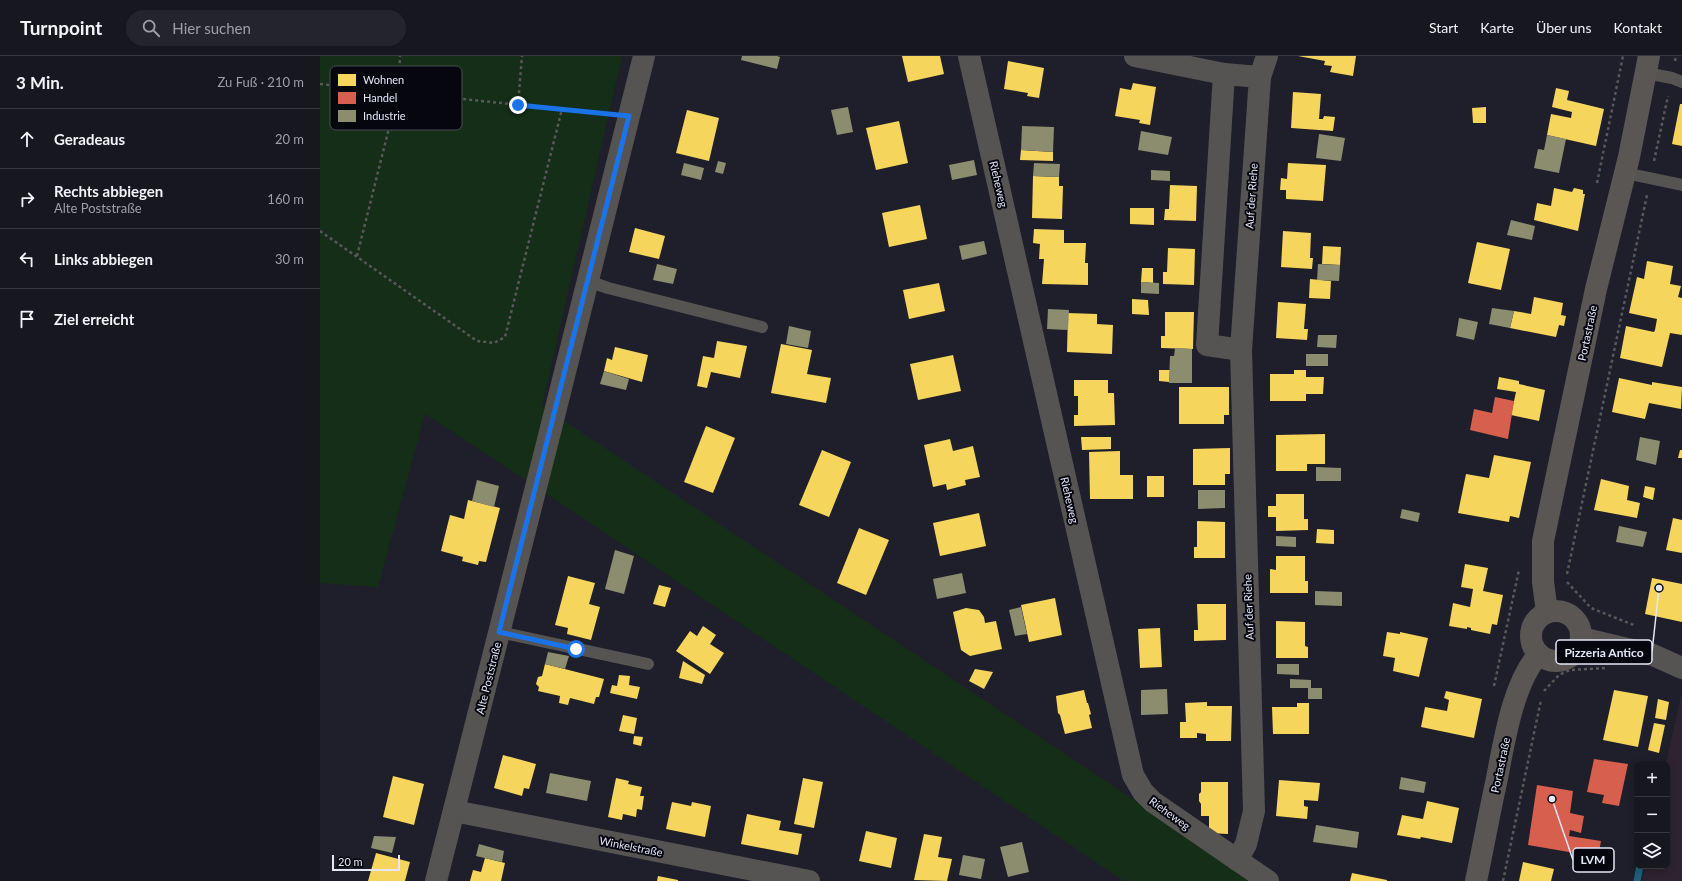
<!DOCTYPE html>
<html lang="de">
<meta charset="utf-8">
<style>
body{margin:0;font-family:Lato,sans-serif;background:#24242d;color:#f1f3f6}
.controls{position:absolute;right:12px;bottom:12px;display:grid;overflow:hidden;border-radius:8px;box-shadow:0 2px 10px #0003}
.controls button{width:36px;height:36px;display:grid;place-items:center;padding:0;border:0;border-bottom:1px solid #36363e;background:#171720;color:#f1f3f6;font:20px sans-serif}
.scale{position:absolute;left:12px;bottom:10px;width:68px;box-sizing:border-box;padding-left:4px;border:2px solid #e5e7f7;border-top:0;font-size:11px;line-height:14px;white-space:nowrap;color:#e5e7f7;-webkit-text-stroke:3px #06060f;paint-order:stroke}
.stop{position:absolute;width:12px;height:12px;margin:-9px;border:3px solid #1a73e8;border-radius:50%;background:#fff}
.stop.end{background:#1a73e8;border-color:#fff;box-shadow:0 1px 4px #0008}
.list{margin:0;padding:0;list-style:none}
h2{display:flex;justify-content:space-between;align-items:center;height:52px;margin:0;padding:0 16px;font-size:17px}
h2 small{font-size:13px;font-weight:400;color:#9e9fa5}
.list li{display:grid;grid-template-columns:26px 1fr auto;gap:12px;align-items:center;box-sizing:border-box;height:60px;padding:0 16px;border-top:1px solid #36363e}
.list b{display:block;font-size:15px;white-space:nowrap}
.list p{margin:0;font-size:13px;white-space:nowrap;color:#9e9fa5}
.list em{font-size:13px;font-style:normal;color:#9e9fa5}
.icon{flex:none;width:22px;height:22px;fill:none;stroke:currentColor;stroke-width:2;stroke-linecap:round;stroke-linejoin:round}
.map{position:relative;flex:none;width:1362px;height:825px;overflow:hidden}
header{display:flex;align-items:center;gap:24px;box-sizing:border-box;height:56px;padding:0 20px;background:#171720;border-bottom:1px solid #36363e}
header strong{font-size:19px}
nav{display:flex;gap:22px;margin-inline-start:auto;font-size:14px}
.search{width:280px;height:36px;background:#24242d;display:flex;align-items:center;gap:10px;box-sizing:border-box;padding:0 14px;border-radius:22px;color:#9e9fa5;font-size:15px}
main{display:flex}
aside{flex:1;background:#171720}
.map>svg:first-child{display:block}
.industrial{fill:#2d2331}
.green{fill:#142e18}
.homes{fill:#f6d55c}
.shops{fill:#d6604d}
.industry{fill:#8c8c6e}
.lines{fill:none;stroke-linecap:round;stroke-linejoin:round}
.stream{stroke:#1c617b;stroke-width:7}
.path{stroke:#59575a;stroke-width:2.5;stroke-dasharray:3 3;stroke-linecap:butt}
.lane{stroke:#565453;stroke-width:12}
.street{stroke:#565453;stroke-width:22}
.secondary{stroke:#5a5654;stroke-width:22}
.route{stroke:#1a73e8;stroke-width:5}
.labels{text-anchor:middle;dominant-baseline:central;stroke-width:4;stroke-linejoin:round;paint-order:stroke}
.street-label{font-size:11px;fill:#e5e7f7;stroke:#06060f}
.key{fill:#06060f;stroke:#494a55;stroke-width:1}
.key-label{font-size:11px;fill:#e5e7f7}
.leader{fill:none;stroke:#e5e7f7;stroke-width:1.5}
.callout-dot{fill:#e5e7f7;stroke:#06060f;stroke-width:1.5}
.callout{fill:#06060f;stroke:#e5e7f7;stroke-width:1.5}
.callout-label{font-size:12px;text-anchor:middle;font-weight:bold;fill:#e5e7f7}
</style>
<header>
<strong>Turnpoint</strong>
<div class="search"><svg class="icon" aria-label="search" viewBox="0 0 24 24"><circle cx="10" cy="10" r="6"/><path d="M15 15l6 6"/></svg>Hier suchen</div>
<nav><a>Start</a><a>Karte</a><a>Über uns</a><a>Kontakt</a></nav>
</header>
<main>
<aside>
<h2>3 Min.<small>Zu Fuß · 210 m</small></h2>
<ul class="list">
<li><svg class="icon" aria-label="ahead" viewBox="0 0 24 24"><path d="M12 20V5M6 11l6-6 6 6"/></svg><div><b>Geradeaus</b></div><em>20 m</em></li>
<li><svg class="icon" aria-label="right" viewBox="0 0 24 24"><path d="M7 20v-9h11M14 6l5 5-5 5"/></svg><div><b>Rechts abbiegen</b><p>Alte Poststraße</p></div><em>160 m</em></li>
<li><svg class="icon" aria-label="left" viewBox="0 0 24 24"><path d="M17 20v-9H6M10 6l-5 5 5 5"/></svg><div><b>Links abbiegen</b></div><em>30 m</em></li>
<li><svg class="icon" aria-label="arrive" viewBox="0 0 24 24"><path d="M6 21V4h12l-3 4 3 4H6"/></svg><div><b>Ziel erreicht</b></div></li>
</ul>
</aside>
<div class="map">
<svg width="1362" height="825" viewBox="0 0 1362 825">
<rect width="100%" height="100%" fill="#1f1f2b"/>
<polygon class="industrial" points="1362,635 1362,825 1322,825 1325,810 1347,810 1346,708"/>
<polygon class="green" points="0,0 302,0 222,350 936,825 804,825 203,422 105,358 58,531 0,527"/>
<g class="homes">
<polygon points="582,0 620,0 624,18 588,26"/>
<polygon points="978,0 1036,0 1033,20 1010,16 1012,10 1004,9 1005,5"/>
<polygon points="688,5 724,12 719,42 707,40 708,37 684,33"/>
<polygon points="813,27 836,31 830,69 819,67 820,64 795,60 800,32 811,34"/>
<polygon points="1236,32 1249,35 1247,44 1284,53 1276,90 1227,79 1231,58 1251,62 1252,56 1232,51"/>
<polygon points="973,36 1001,38 999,63 1003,63 1004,60 1015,61 1013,75 971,72"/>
<polygon points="1360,48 1362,48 1362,90 1352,88"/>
<polygon points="1166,51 1166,67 1153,67 1152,52"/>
<polygon points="367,54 399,62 389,105 356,97"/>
<polygon points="579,65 588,107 556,114 546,72"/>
<polygon points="701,94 733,96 733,105 700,104"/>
<polygon points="968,107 1006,109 1003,145 966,143 966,134 960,134 961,122 967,123"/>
<polygon points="713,120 739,121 739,130 743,130 742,163 712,162"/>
<polygon points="850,129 877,130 876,165 844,164 845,153 849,153"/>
<polygon points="1234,132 1252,136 1254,132 1263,134 1263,138 1265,138 1258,175 1214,164 1217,147 1231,150"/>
<polygon points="600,149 607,183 569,191 562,157"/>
<polygon points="810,152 834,152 834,169 810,168"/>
<polygon points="315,172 345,180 339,203 309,196"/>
<polygon points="714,173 744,174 744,187 766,187 765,207 768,207 768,229 722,228 724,203 719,203 720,188 713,187"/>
<polygon points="963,175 991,177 990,202 993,202 992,213 961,211"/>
<polygon points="1157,186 1190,193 1181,234 1148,227"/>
<polygon points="1003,190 1021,191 1020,209 1002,208"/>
<polygon points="848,192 875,193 874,229 843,228 843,216 847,216"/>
<polygon points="1327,205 1353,210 1350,228 1361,230 1358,241 1362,242 1362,279 1350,277 1342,311 1300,302 1306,270 1334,276 1335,274 1337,263 1309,257 1317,221 1324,223"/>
<polygon points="822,212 833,212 833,227 821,226"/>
<polygon points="990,223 1011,225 1010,243 989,242"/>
<polygon points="619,227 625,255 589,263 583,234"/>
<polygon points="1214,241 1243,247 1241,259 1246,260 1244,270 1239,269 1236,281 1190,272 1194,255 1211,258"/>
<polygon points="812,243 828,244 829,259 812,258"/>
<polygon points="958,246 986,248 984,273 988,273 987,284 956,282"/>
<polygon points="845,256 874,256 873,293 841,292 841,280 845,280"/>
<polygon points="748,257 777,258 777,268 793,269 792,298 747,296"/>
<polygon points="397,285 427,290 420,322 391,316 387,332 377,330 383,300 394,302"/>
<polygon points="461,288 492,294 487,318 511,322 506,347 451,337"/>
<polygon points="295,291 328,299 322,326 284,315 287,302 292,304"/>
<polygon points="633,299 641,335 598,344 590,308"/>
<polygon points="839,314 850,314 849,326 839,325"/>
<polygon points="974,314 986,314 986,321 1004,321 1003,338 986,338 986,345 950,345 950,318 974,318"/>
<polygon points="1179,321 1199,325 1199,328 1225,334 1219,365 1191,359 1196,336 1177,333"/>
<polygon points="1299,322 1332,329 1332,326 1362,331 1361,353 1329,347 1325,363 1292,356"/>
<polygon points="754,324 788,324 788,337 794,337 795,369 754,370 754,359 758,359 758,340 754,340"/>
<polygon points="859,331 909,331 909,359 904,359 904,368 859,368"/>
<polygon points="386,370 415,382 393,437 364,426"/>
<polygon points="1005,378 1005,408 987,408 987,415 956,415 956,379"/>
<polygon points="761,381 791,381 791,393 762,394"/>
<polygon points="630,383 633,395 653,390 660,421 645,424 646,429 627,434 626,428 613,431 604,389"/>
<polygon points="910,392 910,418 905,418 905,429 873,429 873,393"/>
<polygon points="502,394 531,406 509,461 479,449"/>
<polygon points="1360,394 1362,394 1362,402 1358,402"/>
<polygon points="800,395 800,419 813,419 813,443 770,443 769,396"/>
<polygon points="1174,399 1211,406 1199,462 1190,460 1189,466 1138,457 1146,418 1169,422"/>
<rect x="827" y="420" width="17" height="21"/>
<polygon points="1281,423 1309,430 1307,444 1320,447 1317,462 1274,454"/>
<polygon points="1325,430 1335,432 1333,444 1323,441"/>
<polygon points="956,438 984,438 984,463 988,463 988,474 956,475 956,461 948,461 948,450 956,450"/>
<polygon points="148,444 180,452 166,506 159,505 158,509 142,505 143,501 121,495 130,459 144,463"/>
<polygon points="659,457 666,490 620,500 613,467"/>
<polygon points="1353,462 1362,464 1362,497 1346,494"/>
<polygon points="877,465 905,466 905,502 874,502 874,491 877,491"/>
<polygon points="539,472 569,484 546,539 517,527"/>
<polygon points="997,473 1014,474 1014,488 996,487"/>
<polygon points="956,500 985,500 985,525 988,525 988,537 950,537 950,513 956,514"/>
<polygon points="1145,508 1168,512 1163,535 1183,539 1177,569 1172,568 1170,578 1151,574 1151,572 1147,571 1147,573 1129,570 1133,547 1150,551 1153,533 1141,531"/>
<polygon points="248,520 275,527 269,548 280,551 271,584 247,578 248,572 235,569"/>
<polygon points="1332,522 1362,528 1362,566 1325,558"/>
<polygon points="339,529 351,532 345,551 333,548"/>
<polygon points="735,542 742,579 709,586 701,549"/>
<polygon points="877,548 906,548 906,584 874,585 874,574 878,574"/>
<polygon points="646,552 659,554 664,561 665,567 676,565 682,593 650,600 641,594 633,556"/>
<polygon points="956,565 985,566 985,590 988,591 988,602 956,602"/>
<polygon points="383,570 396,579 390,588 404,597 390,618 356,595 370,575 377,580"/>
<polygon points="840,572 842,611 820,612 818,573"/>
<polygon points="1067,576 1080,578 1080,576 1108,582 1099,621 1073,615 1075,602 1063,600"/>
<polygon points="363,605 385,619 382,628 359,622"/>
<polygon points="225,608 284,623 279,641 276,641 274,648 250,642 248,649 239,647 240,640 218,635 219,631 216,628 218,621 222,620"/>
<polygon points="655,613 673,616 664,633 649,625"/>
<polygon points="299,619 310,620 309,629 320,631 317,643 290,637 292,629 297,630"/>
<polygon points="764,634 767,647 768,647 771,658 769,659 772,672 745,678 740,659 738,657 736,640"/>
<polygon points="1294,634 1328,640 1318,691 1283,684"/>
<polygon points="1126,635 1162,643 1154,682 1101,671 1105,651 1127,655 1129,644 1124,642"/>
<polygon points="1338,643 1349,646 1346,664 1335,662"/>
<polygon points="887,646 887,650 912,650 911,685 886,685 886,678 877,677 877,682 860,682 860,666 866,666 865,647"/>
<polygon points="977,647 989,647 989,678 953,678 952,651 977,651"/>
<polygon points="303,659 317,662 314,678 299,675"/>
<polygon points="1334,667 1345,669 1339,697 1328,694"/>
<polygon points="314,680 323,681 321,690 313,688"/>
<polygon points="183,699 216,708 209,733 204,732 202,740 174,732"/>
<polygon points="73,720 104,728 94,769 63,761"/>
<polygon points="296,722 309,725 308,728 322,731 320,740 324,740 322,754 317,753 316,761 303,758 302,764 288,761"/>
<polygon points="483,722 503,726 494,772 474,768"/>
<polygon points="959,724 1000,727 998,745 984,744 984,750 988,751 987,763 956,760"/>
<polygon points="881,726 908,726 908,778 889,777 889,760 881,760 881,748 879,745 879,738 881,736"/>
<polygon points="1107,745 1139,752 1132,787 1101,781 1100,783 1077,779 1082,759 1103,763"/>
<polygon points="352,746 371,750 372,746 391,750 385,781 346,773"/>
<polygon points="427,758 461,765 459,774 482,778 478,799 421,788"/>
<polygon points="546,775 577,782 571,812 539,805"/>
<polygon points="604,778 622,781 618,801 632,803 627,825 594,824"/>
<polygon points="56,797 90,806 85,825 48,825"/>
<polygon points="165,802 185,807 181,825 150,825 153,814 161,816"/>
<polygon points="1203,806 1234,813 1231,825 1199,825"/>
<polygon points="1032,817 1067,824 1067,825 1030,825"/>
<polygon points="338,820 358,824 358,825 337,825"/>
</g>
<g class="shops">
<polygon points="1175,341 1194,345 1188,383 1150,374 1154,353 1172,357"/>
<polygon points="1274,703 1308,708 1299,750 1282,747 1284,739 1267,736"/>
<polygon points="1217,729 1253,735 1250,757 1264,760 1261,777 1250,774 1249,780 1281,785 1278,801 1208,789"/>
</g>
<g class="industry">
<polygon points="422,0 457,0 460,1 457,13 421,4"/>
<polygon points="528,51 533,76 517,79 511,54"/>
<polygon points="702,70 734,71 733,96 701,94"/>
<polygon points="821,75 852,81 848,99 818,94"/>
<polygon points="999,78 1025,82 1021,105 996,102"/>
<polygon points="1227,79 1246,83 1239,117 1214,112 1218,93 1224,94"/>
<polygon points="654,104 657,119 632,124 629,109"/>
<polygon points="398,105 406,107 403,118 395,116"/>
<polygon points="364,107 384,112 381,124 361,119"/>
<polygon points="714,107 740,108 739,121 713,120"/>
<polygon points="831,114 850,115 850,125 831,124"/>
<polygon points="1191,164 1215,170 1212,184 1187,179"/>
<polygon points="664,185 667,198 642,204 639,190"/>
<polygon points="337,208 357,213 353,228 333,224"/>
<polygon points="998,208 1020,209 1019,225 997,224"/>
<polygon points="821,226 839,227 839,238 821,237"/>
<polygon points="1172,252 1194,255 1190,272 1169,268"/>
<polygon points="728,253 749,254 748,274 727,273"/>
<polygon points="1139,262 1158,266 1154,284 1136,280"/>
<polygon points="469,270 491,275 488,292 466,288"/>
<polygon points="998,279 1017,279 1016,292 997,291"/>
<polygon points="855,292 872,293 872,327 849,327 850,300 854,300"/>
<rect x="986" y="298" width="22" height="12"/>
<polygon points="284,315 309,323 306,334 280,328"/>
<polygon points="1320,381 1340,385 1336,409 1316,404"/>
<polygon points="996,411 1021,412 1021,425 996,425"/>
<polygon points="157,424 179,430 174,451 152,445"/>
<polygon points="878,434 905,434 905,452 878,453"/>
<polygon points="1082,453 1100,457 1098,466 1080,462"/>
<polygon points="1299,470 1327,476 1323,491 1296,486"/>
<polygon points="956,480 976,481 976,491 956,490"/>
<polygon points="295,494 314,500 304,538 285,533"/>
<polygon points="642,517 646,537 617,543 613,523"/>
<polygon points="995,535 1022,536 1022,550 995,549"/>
<polygon points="701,551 707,578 695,580 689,554"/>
<polygon points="228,596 249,600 245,613 225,608"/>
<polygon points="957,608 979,608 979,619 957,618"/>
<polygon points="970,623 991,624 991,632 1002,632 1002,643 988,643 988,632 970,632"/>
<polygon points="847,633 848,658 821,659 821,634"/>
<polygon points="230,717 271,725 267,745 226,737"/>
<polygon points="1081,721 1106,726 1104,737 1079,733"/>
<polygon points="996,769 1039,776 1037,792 993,786"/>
<polygon points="54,780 76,781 72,797 51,792"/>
<polygon points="702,786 709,816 688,821 680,791"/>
<polygon points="159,788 184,795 182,806 156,800"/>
<polygon points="643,799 665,803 661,823 639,819"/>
</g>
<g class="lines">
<polyline class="stream" points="1317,825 1320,810"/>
<g class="path">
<polyline points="1355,5 1356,0"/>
<polyline points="0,28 286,58"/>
<polyline points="198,49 202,0"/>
<polyline points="1334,105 1348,40"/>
<polyline points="1277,127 1303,0"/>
<polyline points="0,175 157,285 174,287 185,281 242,53"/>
<polyline points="37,200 78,36 80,0"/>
<polyline points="1247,518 1327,139"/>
<polyline points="1247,526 1271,552 1316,570"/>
<polyline points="1174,630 1199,514"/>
<polyline points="1224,635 1239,619 1250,614 1287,612"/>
<polyline points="1183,825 1221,644"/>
</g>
<g class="lane">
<polyline points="1326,17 1352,22 1362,26"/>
<polyline points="1305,117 1362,129"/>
<polyline points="268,225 288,232 442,271"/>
<polyline points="179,576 328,608"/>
</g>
<g class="street">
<polyline points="649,0 813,719 823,736 833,746 948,825"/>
<polyline points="815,0 904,18 940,21 921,294 934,755 926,788 917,804"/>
<polyline points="904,18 887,289 921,294"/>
<polyline points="940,21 947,0"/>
<polyline points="1261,582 1333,599 1362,612"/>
<polyline points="134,755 489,825"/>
<polyline points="116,825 228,384 324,0"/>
</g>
<g class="secondary">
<circle cx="1236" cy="580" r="25"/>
<polyline points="1227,556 1223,526 1223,485 1276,233 1309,101 1329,0"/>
<path d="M1156 825C1163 792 1169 759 1176 727 1184 688 1192 628 1219 598"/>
</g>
</g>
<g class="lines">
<polyline class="route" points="198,49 309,60 179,576 256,593"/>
</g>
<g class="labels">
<g class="street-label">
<text transform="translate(679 128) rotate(77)">Rieheweg</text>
<text transform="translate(931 140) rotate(-86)">Auf der Riehe</text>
<text transform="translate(1267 277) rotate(-78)">Portastraße</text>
<text transform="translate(750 444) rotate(77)">Rieheweg</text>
<text transform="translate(928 551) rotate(-92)">Auf der Riehe</text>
<text transform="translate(168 622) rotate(-76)">Alte Poststraße</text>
<text transform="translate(1180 709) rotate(-78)">Portastraße</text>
<text transform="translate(850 757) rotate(36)">Rieheweg</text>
<text transform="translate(311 790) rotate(11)">Winkelstraße</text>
</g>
</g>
<rect x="10" y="10" width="132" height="64" rx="6" class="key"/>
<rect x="18" y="18" width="18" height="12" fill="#f6d55c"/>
<rect x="18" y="36" width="18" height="12" fill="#d6604d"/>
<rect x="18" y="54" width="18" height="12" fill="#8c8c6e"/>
<g class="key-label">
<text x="43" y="28">Wohnen</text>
<text x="43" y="46">Handel</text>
<text x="43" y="64">Industrie</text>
</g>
<path class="leader" d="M1339 532L1332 596M1232 743L1253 804"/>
<g class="callout-dot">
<circle cx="1339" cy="532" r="4"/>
<circle cx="1232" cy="743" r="4"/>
</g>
<g class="callout">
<rect x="1236" y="584" width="96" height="24" rx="4"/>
<rect x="1253" y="792" width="41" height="24" rx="4"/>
</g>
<g class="callout-label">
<text x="1284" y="601">Pizzeria Antico</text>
<text x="1273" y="808">LVM</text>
</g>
</svg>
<div class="controls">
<button>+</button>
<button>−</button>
<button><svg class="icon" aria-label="layers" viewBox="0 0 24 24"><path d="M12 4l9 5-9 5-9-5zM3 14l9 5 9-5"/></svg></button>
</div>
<div class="scale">20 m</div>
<div class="stop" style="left:256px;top:593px"></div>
<div class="stop end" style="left:198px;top:49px"></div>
</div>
</main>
